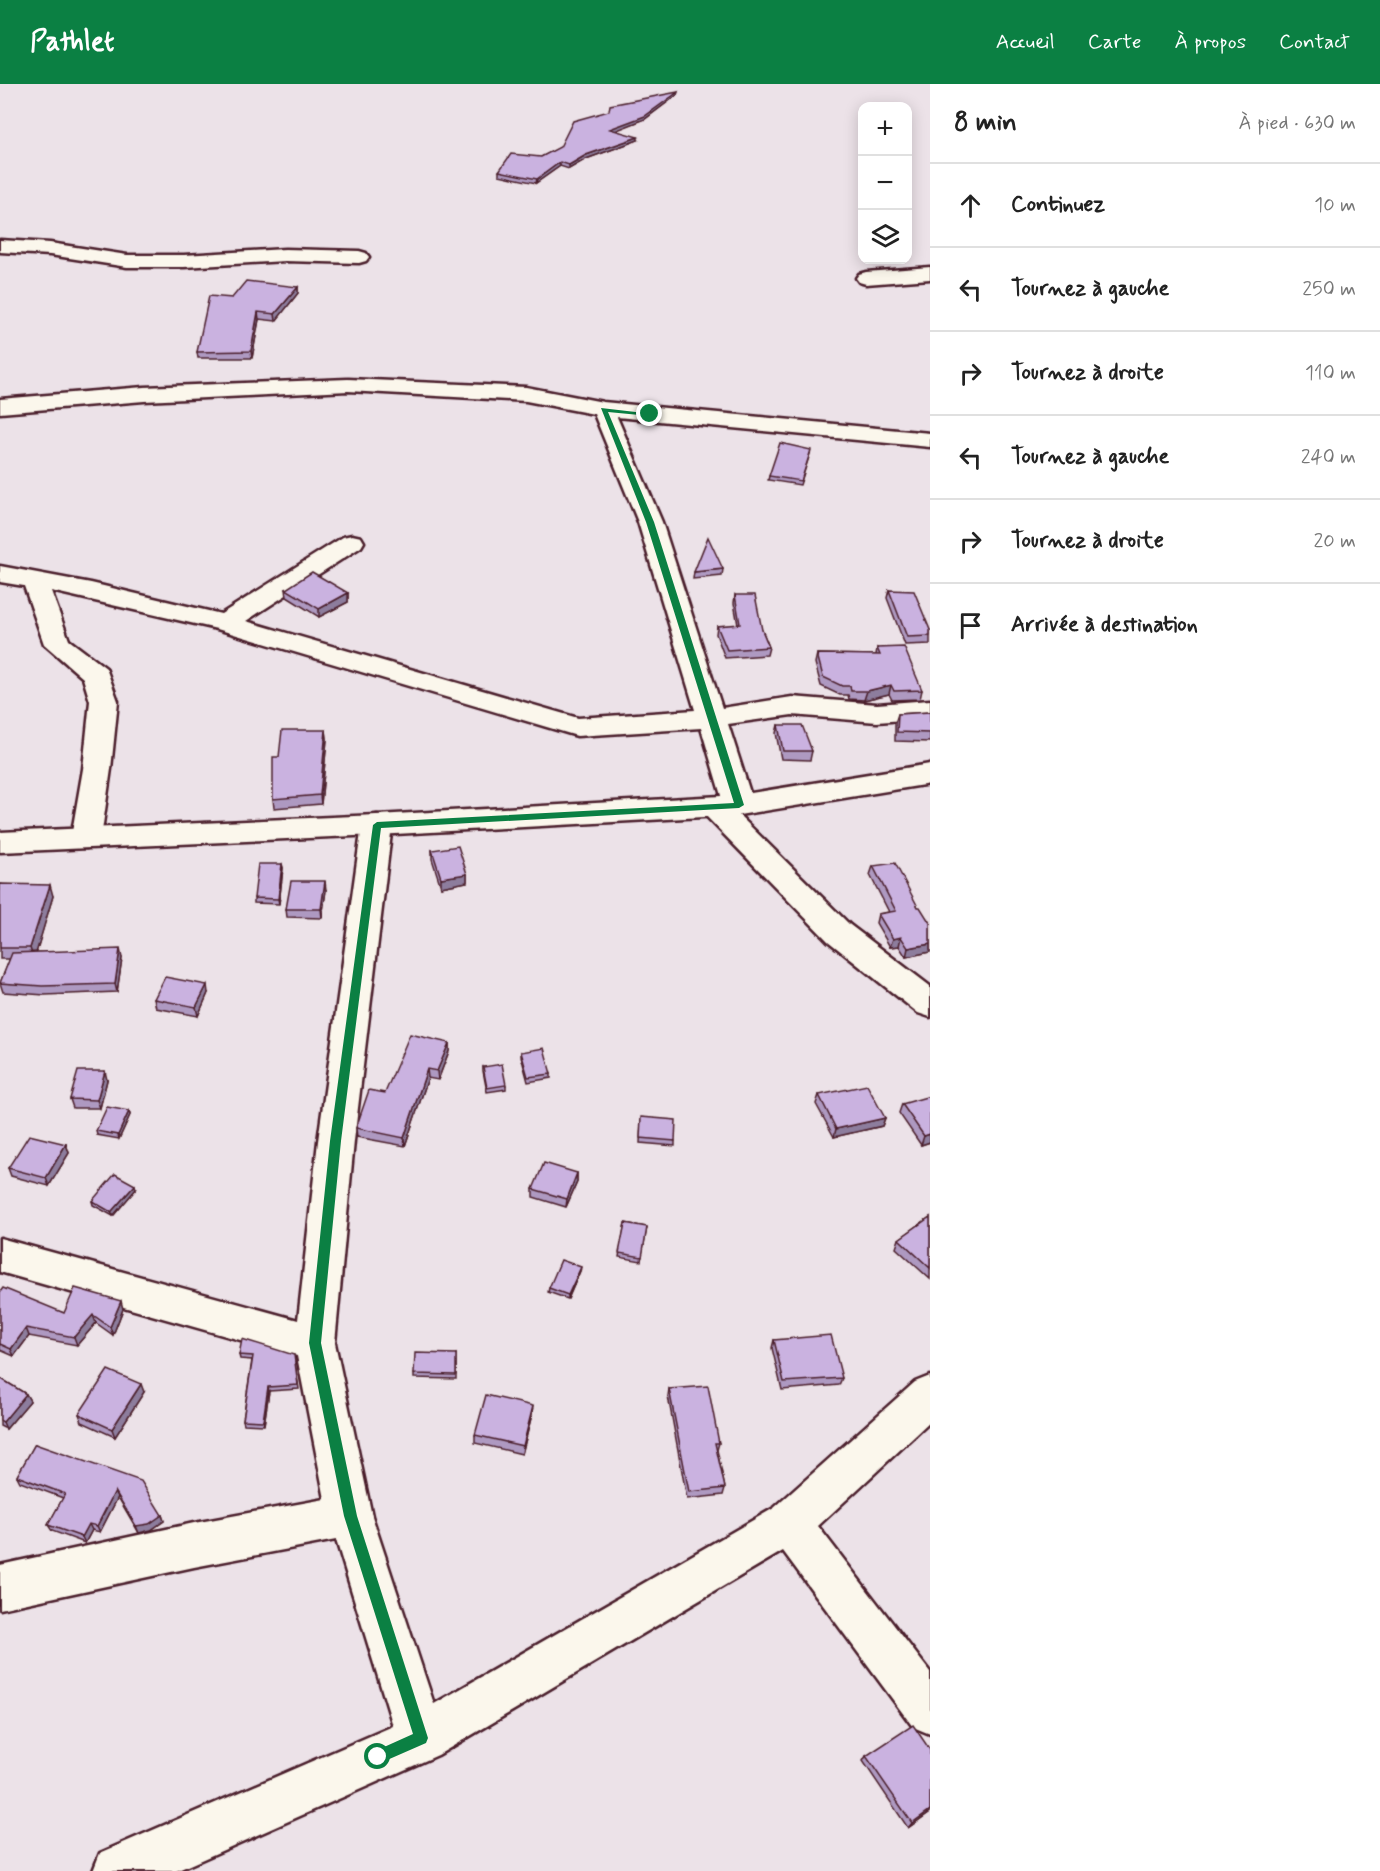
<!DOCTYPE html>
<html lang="fr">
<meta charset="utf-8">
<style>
body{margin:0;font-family:Mynerve,sans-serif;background:#f2f2f2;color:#222}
.controls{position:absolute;right:18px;top:18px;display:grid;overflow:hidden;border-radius:12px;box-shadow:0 3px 15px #0003}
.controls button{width:54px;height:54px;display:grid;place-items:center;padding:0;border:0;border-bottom:2px solid #e0e0e0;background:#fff;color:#222;font:30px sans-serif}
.stop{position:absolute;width:18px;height:18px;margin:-14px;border:4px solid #0b8043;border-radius:50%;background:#fff}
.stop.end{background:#0b8043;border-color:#fff;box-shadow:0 2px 6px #0008}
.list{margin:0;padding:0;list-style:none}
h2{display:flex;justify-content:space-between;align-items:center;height:78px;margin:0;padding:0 24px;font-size:26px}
h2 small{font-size:20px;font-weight:400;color:#767676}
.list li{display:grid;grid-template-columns:39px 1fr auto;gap:18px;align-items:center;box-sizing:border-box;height:84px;padding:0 24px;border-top:2px solid #e0e0e0}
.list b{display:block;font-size:22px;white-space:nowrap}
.list em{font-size:20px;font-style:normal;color:#767676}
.icon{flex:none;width:33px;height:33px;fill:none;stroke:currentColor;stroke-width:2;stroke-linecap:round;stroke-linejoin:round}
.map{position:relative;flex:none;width:930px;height:1787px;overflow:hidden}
header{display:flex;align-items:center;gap:36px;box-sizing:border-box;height:84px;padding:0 30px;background:#0b8043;color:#fff}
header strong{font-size:28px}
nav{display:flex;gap:33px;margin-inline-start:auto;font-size:21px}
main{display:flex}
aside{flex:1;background:#fff}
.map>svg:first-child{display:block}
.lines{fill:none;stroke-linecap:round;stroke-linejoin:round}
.minor-casing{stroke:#4a1f2b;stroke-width:5}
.major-casing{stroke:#4a1f2b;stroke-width:5}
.minor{fill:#fbf7ec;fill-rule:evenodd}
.major{fill:#fbf7ec;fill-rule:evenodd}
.wall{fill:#ae99c1;stroke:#4a1f2b;stroke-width:1.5}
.shaded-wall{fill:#8d7d9d;stroke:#4a1f2b;stroke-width:1.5}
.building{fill:#cab2e0;stroke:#4a1f2b;stroke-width:1.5}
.route{fill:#0b8043}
</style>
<header>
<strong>Pathlet</strong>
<nav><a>Accueil</a><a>Carte</a><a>À propos</a><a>Contact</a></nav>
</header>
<main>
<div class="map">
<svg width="930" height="1787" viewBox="0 0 930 1787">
<rect width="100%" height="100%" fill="#ece2e8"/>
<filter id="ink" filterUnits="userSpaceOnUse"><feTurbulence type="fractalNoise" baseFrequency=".0167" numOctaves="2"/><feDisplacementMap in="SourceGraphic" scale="12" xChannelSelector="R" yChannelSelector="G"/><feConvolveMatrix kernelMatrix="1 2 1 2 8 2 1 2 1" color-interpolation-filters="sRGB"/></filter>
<g filter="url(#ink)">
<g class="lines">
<defs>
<g id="minor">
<polygon points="0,156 50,159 127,171 184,171 285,165 359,167 366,169 369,173 366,177 359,179 285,177 184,183 127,183 50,171 0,168"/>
<polygon points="930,183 930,195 866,200 859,198 856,194 859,190 866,188"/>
<polygon points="348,295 526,303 603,318 930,349 930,363 617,333 662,438 722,624 792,613 877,620 930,616 930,634 877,638 792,631 728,640 754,721 749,728 739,731 850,841 930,902 930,933 918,929 828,857 704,730 699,723 704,716 714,713 722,715 701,644 577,652 217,545 51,507 69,556 106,584 118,617 111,685 101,754 97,761 86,764 75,761 71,754 83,685 90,617 83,594 44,560 24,502 0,498 0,482 91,499 221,530 343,453 352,451 361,453 364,458 361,463 246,537 578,634 695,626 638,438 594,330 526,317 348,307 144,317 0,329 0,315 144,303"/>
<polygon points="377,731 388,734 392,741 354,1057 335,1259 372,1432 434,1620 774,1424 915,1298 930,1292 930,1338 818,1442 930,1588 930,1650 913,1643 783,1467 438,1671 176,1787 93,1787 100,1769 393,1642 336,1456 194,1483 0,1525 0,1481 194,1439 325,1415 297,1272 0,1188 0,1154 298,1236 318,1057 362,741 366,734"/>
</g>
<polygon id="major" points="930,680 930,700 739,731 377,751 0,768 0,748 377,731 739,711"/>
</defs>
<use href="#minor" class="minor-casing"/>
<use href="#major" class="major-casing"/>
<use href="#minor" class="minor"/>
<use href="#major" class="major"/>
</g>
<g class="wall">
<polygon points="677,11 645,35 615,46 638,56 586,75 569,85 560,82 536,99 499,91 499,87 541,73"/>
<polygon points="298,203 298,209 276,237 259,235 252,274 198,274 197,268 232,214"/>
<polygon points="810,370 800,401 768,396 769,392"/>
<polygon points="723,485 722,492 693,495 694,488"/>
<polygon points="286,505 348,509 348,518 319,533 287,513"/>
<polygon points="889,506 930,546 930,560 905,561 887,514"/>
<polygon points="735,511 762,546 769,563 767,571 725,574 716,550 717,542 738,541 734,519"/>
<polygon points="877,564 922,606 920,615 892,616 889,610 864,616 849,615 848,611 840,611 821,602 815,579 817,570 876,571"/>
<polygon points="930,628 930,658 895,657 895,639 898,630"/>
<polygon points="778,641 812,667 810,676 781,675 776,649"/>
<polygon points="326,646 327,655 321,720 274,724 273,715 279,673"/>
<polygon points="432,766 467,790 467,798 441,803 432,775"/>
<polygon points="282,780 283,784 279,820 254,819 254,814"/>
<polygon points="873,782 918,823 930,839 930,868 906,873 899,862 890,863 876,839 878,830 889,828 870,791"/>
<polygon points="0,800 53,812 36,868 122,874 117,908 45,911 3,908 0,899 10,875 0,875"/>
<polygon points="326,806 322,834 287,833 286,825"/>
<polygon points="208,909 198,932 156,924 154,915"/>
<polygon points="449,959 449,967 438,996 428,994 405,1062 357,1053 356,1044 385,1009"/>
<polygon points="521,968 551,990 551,994 528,998 521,972"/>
<polygon points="483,983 506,1001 506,1005 487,1008 483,987"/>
<polygon points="107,996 100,1024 73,1024 70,1015"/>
<polygon points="819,1011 885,1034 882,1042 834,1053 816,1020"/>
<polygon points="902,1020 930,1058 921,1061 899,1029"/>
<polygon points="129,1027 130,1031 119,1055 97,1051 96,1047"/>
<polygon points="641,1037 675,1057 675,1062 640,1059"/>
<polygon points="66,1060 69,1069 49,1102 11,1092 8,1084"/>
<polygon points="577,1089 577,1098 566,1123 533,1113 533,1105"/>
<polygon points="136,1105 113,1132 93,1121 92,1117"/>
<polygon points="930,1133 930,1195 896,1164 899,1155"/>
<polygon points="625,1139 647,1143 641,1177 619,1173"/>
<polygon points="580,1187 568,1215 548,1208 549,1204"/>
<polygon points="0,1208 64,1229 123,1225 113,1251 96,1239 77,1261 29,1252 14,1272 0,1266"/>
<polygon points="774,1256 842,1294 839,1301 782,1306 772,1264"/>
<polygon points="456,1270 456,1295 414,1294 414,1290"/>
<polygon points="239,1271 294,1271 299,1305 269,1307 264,1341 244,1340 243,1336 252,1276 240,1275"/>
<polygon points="0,1294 26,1310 30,1317 6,1345 0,1342"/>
<polygon points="669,1305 719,1359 717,1366 725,1404 723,1411 687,1415 668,1312"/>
<polygon points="144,1308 115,1353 82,1338 79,1330"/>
<polygon points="532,1330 522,1370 475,1359 475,1351"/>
<polygon points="35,1360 162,1431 164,1437 151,1446 139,1449 118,1413 100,1448 92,1446 85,1459 52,1447 48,1441 63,1414 20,1398 17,1392"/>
<polygon points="930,1666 930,1728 908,1744 863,1677 866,1672"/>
</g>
<g class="shaded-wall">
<polygon points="678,8 677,11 645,35 610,49 610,45"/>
<polygon points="638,53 638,56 586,75 569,85 569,81 586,71"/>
<polygon points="560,78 560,82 536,99 537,95"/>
<polygon points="298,203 298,209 276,237 275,230"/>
<polygon points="258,228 259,235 252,274 251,267"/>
<polygon points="348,509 348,518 319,533 319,525"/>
<polygon points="891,601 889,610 864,616 867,607"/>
<polygon points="326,646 327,655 321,720 320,711"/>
<polygon points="282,780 283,784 279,820 278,815"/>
<polygon points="467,790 467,798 441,803 441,794"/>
<polygon points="325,797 326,806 322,834 321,825"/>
<polygon points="50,801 53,812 34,876 30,864"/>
<polygon points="901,853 899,862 890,863 893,855"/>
<polygon points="930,860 930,868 906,873 908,864"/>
<polygon points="120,865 122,874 117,908 115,900"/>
<polygon points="207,901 208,909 198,932 196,923"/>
<polygon points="449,959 449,967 438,996 437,987"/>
<polygon points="427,985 428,994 405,1062 404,1054"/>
<polygon points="105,987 107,996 100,1024 97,1016"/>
<polygon points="129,1027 130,1031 119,1055 118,1051"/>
<polygon points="885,1034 882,1042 834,1053 836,1045"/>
<polygon points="930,1050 930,1058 921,1061 924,1052"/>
<polygon points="66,1060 69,1069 49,1102 46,1094"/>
<polygon points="577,1089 577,1098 566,1123 567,1115"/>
<polygon points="135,1101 136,1105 113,1132 111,1128"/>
<polygon points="581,1183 580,1187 568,1215 568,1211"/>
<polygon points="121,1217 123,1225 113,1251 110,1243"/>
<polygon points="93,1231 96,1239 77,1261 74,1253"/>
<polygon points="26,1244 29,1252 14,1272 11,1265"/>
<polygon points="141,1300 144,1308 115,1353 112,1345"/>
<polygon points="268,1303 269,1307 264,1341 263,1337"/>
<polygon points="26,1310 30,1317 6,1345 3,1338"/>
<polygon points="533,1322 532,1330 522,1370 523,1362"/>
<polygon points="115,1407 118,1413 100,1448 97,1442"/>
<polygon points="162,1431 164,1437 151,1446 139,1449 136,1442"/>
<polygon points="89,1440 92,1446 85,1459 82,1453"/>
<polygon points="930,1726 930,1728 908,1744 912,1739"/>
</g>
<g class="building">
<polygon points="678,8 645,32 610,45 638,53 586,71 569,81 560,78 537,95 499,87 511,70 541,73 560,63 573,37 609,27 610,21"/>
<polygon points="246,197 298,203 275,230 258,228 251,267 197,268 209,212 232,214"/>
<polygon points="780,359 811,366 801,397 769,392"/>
<polygon points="708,453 723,485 694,488"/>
<polygon points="312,488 348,509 319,525 286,505"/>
<polygon points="889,506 914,507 930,546 930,552 907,553"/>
<polygon points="735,511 755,511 762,546 769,563 727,566 717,542 740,540"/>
<polygon points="904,563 922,606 894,607 891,601 867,607 851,607 850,602 842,602 823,593 817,570 880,571 877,564"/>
<polygon points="930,628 930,649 897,648 898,630"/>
<polygon points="778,641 802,641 812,667 783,667"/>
<polygon points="282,646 326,646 320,711 273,715 273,673 279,673"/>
<polygon points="458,762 467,790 441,794 432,766"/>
<polygon points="895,779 918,823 920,823 930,839 930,860 908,864 901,853 893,855 878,830 896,827 873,782"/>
<polygon points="258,780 282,780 278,815 254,814"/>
<polygon points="291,797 325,797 321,825 286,825"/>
<polygon points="0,800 50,801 30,864 0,864"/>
<polygon points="120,865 115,900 42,902 0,899 12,869"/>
<polygon points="165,893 207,901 196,923 154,915"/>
<polygon points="410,950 449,959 437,987 427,985 404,1054 356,1044 369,1006 385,1009"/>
<polygon points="544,964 551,990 528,993 521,968"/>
<polygon points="502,980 506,1001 487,1004 483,983"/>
<polygon points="78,987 105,987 97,1016 70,1015"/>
<polygon points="867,1001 885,1034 836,1045 819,1011"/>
<polygon points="930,1012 930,1050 924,1052 902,1020"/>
<polygon points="107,1023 129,1027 118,1051 96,1047"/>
<polygon points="641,1033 676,1036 675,1057 640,1054"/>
<polygon points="29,1051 66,1060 46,1094 8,1084"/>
<polygon points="544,1079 577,1089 567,1115 533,1105"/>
<polygon points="115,1090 135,1101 111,1128 92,1117"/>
<polygon points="930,1133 930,1184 899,1155"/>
<polygon points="625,1139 647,1143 642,1173 619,1169"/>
<polygon points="561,1176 581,1183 568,1211 549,1204"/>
<polygon points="3,1204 64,1229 75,1204 121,1217 110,1243 93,1231 74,1253 26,1244 11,1265 0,1260 0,1208"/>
<polygon points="831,1251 842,1294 784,1298 774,1256"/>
<polygon points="242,1255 294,1271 298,1301 268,1303 263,1337 243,1336 253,1272 239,1271"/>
<polygon points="415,1269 456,1270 456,1291 414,1290"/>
<polygon points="108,1286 141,1300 112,1345 79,1330"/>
<polygon points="0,1294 26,1310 3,1338 0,1336"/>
<polygon points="708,1302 719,1359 715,1359 725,1404 689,1408 669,1305"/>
<polygon points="486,1311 533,1322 523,1362 475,1351"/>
<polygon points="35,1360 141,1397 162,1431 149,1440 136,1442 115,1407 97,1442 89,1440 82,1453 48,1441 65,1410 17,1392"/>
<polygon points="913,1641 930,1666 930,1726 912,1739 866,1672"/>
</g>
</g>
<polygon class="route" points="601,324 653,330 650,332 608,328 654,438 744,721 739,724 381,744 341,1057 321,1259 357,1432 428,1654 426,1659 378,1680 373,1678 371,1673 373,1668 413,1650 344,1432 309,1259 330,1057 373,741 377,738 734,719 646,438"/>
</svg>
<div class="controls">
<button>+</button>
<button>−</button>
<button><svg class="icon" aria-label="layers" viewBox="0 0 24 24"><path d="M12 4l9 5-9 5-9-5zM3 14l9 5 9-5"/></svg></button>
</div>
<div class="stop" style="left:378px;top:1673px"></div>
<div class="stop end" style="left:650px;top:330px"></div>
</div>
<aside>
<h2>8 min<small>À pied · 630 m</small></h2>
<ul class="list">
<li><svg class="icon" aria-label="ahead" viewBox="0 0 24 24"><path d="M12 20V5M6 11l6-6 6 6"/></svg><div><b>Continuez</b></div><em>10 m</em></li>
<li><svg class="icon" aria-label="left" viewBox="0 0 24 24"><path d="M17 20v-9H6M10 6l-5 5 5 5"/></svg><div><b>Tournez à gauche</b></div><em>250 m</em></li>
<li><svg class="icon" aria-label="right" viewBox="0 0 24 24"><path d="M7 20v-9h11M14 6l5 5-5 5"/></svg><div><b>Tournez à droite</b></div><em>110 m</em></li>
<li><svg class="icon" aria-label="left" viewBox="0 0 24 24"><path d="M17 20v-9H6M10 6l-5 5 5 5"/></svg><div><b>Tournez à gauche</b></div><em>240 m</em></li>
<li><svg class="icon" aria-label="right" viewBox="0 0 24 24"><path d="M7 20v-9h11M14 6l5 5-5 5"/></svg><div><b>Tournez à droite</b></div><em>20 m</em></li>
<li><svg class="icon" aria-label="arrive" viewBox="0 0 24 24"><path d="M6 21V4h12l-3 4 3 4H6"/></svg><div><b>Arrivée à destination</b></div></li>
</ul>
</aside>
</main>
